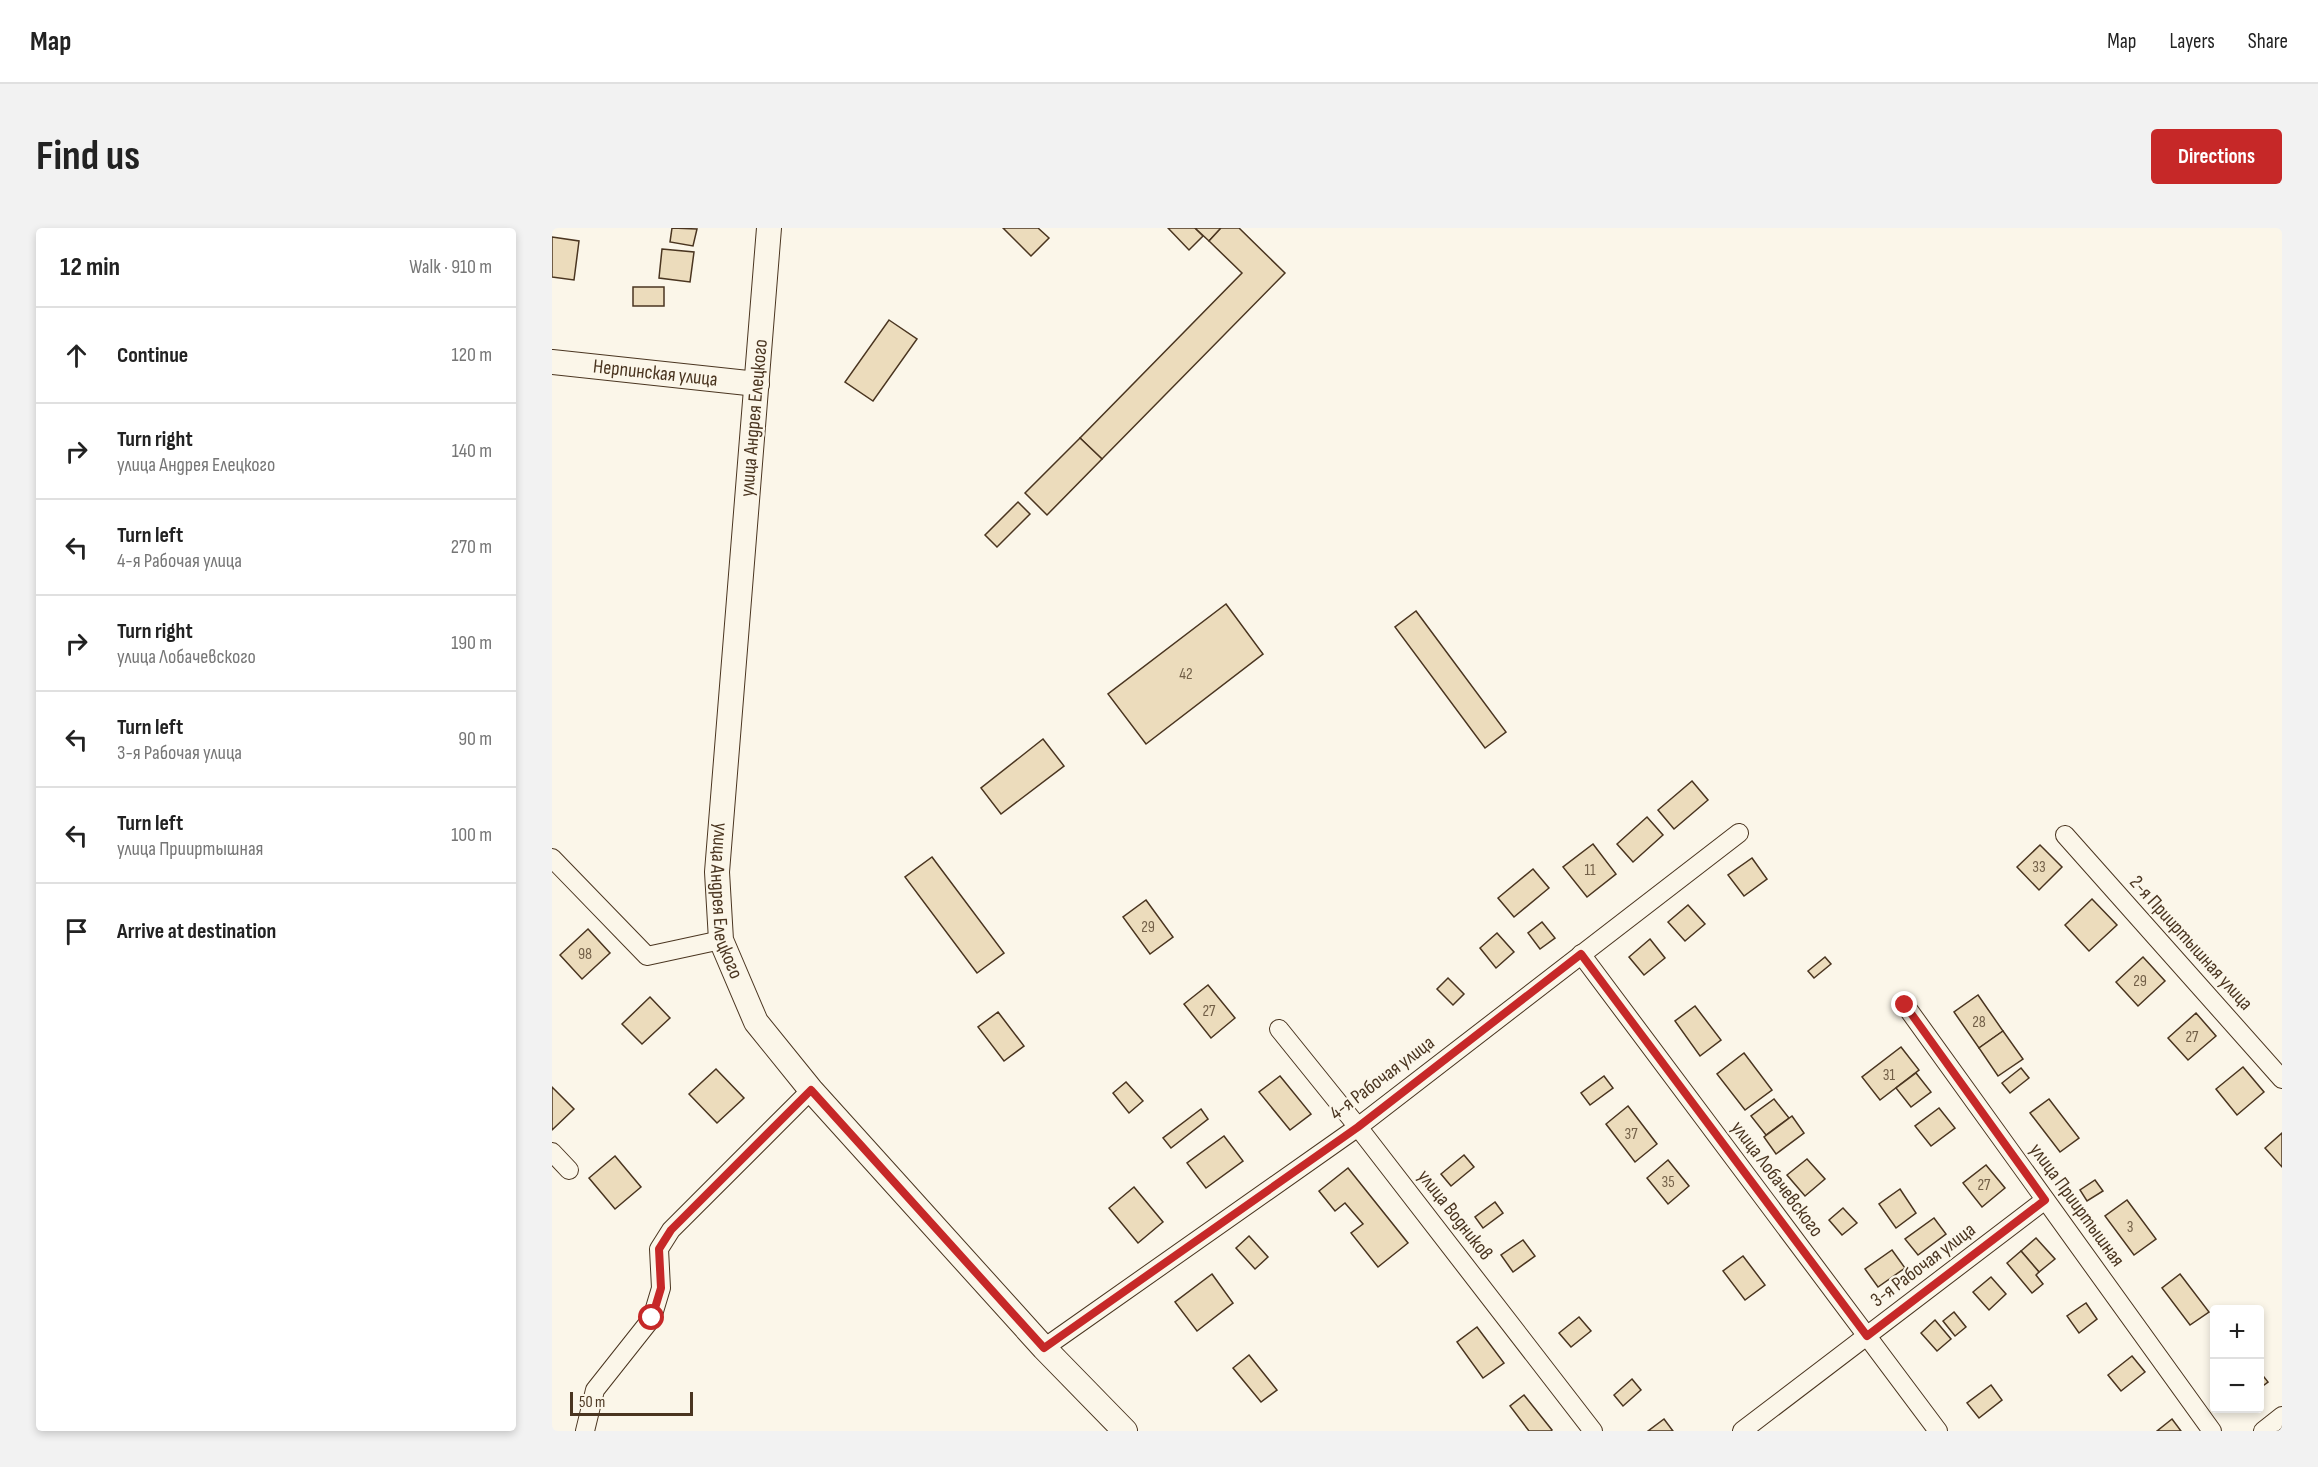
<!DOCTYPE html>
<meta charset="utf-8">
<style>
body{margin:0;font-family:"Sofia Sans Condensed",sans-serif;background:#f2f2f2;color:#222}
.controls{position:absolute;right:18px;bottom:18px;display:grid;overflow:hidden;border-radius:6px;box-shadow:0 3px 9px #0003}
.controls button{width:54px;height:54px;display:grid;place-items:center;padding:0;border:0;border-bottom:2px solid #e0e0e0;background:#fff;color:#222;font:30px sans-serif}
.scale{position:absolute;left:18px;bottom:15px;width:123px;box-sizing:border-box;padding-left:6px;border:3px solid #4a3520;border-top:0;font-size:16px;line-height:21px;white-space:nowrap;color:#4a3520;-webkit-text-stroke:4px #fbf6e9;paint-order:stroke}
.stop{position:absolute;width:18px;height:18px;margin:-14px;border:4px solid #c62828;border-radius:50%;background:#fff}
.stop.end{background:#c62828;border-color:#fff;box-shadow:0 2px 6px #0008}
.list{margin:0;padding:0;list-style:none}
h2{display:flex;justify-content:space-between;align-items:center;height:78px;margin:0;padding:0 24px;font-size:26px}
h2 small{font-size:20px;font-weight:400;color:#767676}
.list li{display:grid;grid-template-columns:39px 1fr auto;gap:18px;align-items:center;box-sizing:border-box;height:96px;padding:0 24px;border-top:2px solid #e0e0e0}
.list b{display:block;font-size:22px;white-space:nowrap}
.list p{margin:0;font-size:20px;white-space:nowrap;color:#767676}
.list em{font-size:20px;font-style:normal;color:#767676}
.icon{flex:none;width:33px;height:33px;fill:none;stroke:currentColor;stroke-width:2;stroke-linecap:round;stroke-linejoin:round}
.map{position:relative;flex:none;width:1730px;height:1203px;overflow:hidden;border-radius:6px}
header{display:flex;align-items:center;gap:36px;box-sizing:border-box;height:84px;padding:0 30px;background:#fff;border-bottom:2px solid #e0e0e0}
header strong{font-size:28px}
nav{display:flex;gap:33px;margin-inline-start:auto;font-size:21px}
.intro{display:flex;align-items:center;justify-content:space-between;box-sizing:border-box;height:144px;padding:0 36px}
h1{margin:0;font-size:42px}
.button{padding:15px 27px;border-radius:6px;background:#c62828;color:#fff;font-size:21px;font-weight:700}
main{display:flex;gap:36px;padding:0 36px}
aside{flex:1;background:#fff;border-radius:6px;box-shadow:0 3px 9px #0003}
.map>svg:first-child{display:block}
.building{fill:#ecdcbc;stroke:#4a3520;stroke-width:1.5}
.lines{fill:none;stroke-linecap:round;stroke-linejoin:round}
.minor-casing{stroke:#4a3520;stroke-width:20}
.major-casing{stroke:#4a3520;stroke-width:26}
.minor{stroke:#fbf6e9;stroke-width:18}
.major{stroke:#fbf6e9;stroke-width:24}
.route{stroke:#c62828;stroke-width:8}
.labels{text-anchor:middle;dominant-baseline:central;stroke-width:4.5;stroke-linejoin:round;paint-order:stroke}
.number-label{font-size:16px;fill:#725f47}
.street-label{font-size:20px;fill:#4a3520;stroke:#fbf6e9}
</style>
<header>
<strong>Map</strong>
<nav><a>Map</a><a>Layers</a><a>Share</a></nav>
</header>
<div class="intro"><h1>Find us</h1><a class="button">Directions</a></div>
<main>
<aside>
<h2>12 min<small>Walk · 910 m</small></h2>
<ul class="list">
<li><svg class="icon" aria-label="ahead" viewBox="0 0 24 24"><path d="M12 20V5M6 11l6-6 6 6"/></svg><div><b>Continue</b></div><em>120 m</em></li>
<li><svg class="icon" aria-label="right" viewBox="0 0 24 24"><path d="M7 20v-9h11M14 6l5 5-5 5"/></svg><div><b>Turn right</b><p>улица Андрея Елецкого</p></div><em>140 m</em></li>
<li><svg class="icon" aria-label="left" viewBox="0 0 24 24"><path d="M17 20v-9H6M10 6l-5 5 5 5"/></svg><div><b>Turn left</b><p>4-я Рабочая улица</p></div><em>270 m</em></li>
<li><svg class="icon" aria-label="right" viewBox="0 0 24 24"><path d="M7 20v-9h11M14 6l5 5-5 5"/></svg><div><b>Turn right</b><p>улица Лобачевского</p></div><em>190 m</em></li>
<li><svg class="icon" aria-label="left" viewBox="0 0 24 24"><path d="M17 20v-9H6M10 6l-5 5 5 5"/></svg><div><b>Turn left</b><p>3-я Рабочая улица</p></div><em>90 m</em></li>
<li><svg class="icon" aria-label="left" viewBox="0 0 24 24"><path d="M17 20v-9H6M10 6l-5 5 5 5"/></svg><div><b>Turn left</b><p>улица Прииртышная</p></div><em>100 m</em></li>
<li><svg class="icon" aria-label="arrive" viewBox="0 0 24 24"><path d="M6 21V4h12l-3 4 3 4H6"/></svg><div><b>Arrive at destination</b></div></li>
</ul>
</aside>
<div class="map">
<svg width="1730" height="1203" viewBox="0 0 1730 1203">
<rect width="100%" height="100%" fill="#fbf6e9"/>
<g class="building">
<polygon points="120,0 145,1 141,18 118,14"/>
<polygon points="451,0 486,0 497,10 479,28"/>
<polygon points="616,0 643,0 651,8 637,22"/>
<polygon points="643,0 669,0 657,13"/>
<polygon points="669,0 687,0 733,45 550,231 528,210 690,45 657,13"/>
<polygon points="0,9 27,13 22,52 0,49"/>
<polygon points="110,21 142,24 138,54 107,50"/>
<rect x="81" y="59" width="31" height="19"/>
<polygon points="337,92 365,111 321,173 293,154"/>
<polygon points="528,210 550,231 495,287 473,265"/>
<polygon points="466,274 478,286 445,319 433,307"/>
<polygon points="674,376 711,426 594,516 556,466"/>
<polygon points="864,383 954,504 933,520 843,399"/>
<polygon points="491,511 512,538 449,586 429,560"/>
<polygon points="1140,553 1156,572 1122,601 1106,582"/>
<polygon points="1095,589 1111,607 1081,634 1065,616"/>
<polygon points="1041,616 1064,646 1035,669 1011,639"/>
<polygon points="1488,617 1510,639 1487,662 1465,639"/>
<polygon points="380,629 452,725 425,745 353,649"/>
<polygon points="1200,630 1215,651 1192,668 1176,647"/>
<polygon points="981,641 997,660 962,689 946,670"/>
<polygon points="1540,671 1565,697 1537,723 1513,697"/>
<polygon points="594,672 621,709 598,726 571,689"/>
<polygon points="1136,677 1153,696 1133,713 1116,694"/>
<polygon points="990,694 1003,710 988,721 976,705"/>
<polygon points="36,701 58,725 30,751 8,727"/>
<polygon points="945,705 962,724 944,740 928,720"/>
<polygon points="1098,711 1113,730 1092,747 1077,729"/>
<polygon points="1273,729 1279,736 1262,750 1256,743"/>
<polygon points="1591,729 1613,753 1586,778 1564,754"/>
<polygon points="896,750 912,766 901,777 885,761"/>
<polygon points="656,757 683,790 659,810 632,776"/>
<polygon points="1426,767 1451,803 1427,820 1402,784"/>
<polygon points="98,769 118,790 90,816 70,796"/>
<polygon points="1143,778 1169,812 1148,828 1123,793"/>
<polygon points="446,784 472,818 452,833 426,799"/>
<polygon points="1644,785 1664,808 1636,832 1616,810"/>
<polygon points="1451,803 1471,831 1446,848 1427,820"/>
<polygon points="1349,819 1367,842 1328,872 1310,849"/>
<polygon points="1192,825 1220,862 1193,882 1165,846"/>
<polygon points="1691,839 1712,864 1685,887 1664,861"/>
<polygon points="1469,840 1477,850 1458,865 1450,855"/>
<polygon points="164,841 192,870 165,895 137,866"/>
<polygon points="1364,845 1379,864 1359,879 1344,860"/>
<polygon points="728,848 759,886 738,902 707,864"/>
<polygon points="1052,848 1061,860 1038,877 1029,865"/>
<polygon points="574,854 591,873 577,885 561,865"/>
<polygon points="0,859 22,881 0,902"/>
<polygon points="1222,871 1237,890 1214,907 1199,888"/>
<polygon points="1497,871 1527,910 1508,924 1478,885"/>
<polygon points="1076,878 1105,916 1083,934 1054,896"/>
<polygon points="1387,880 1403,900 1379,918 1363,898"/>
<polygon points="649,881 656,891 619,920 611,910"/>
<polygon points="1240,888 1252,905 1224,926 1212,909"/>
<polygon points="1730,905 1730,939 1713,920"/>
<polygon points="672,908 691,933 654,960 635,935"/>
<polygon points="912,927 922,939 899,958 889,946"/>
<polygon points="63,928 89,959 63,981 37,950"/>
<polygon points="1255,931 1273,951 1253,968 1235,947"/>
<polygon points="1116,932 1137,958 1116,976 1095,950"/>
<polygon points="1434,937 1453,960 1430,979 1411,955"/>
<polygon points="796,940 856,1015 826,1039 799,1005 811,996 793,975 783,983 767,963"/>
<polygon points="1543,952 1551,963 1535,973 1528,962"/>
<polygon points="582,959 611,994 586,1015 557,980"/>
<polygon points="1348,961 1364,985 1344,1000 1327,976"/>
<polygon points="1575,972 1604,1011 1582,1027 1553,988"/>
<polygon points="943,974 951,985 931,1000 923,989"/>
<polygon points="1291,980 1305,995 1290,1007 1277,992"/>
<polygon points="1382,990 1394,1006 1366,1027 1353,1011"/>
<polygon points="697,1008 716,1029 703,1041 684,1020"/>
<polygon points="1484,1010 1503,1031 1487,1044 1469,1023"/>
<polygon points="971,1012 983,1028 961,1044 949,1027"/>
<polygon points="1340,1022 1353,1040 1326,1059 1313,1041"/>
<polygon points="1469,1023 1487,1044 1484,1047 1491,1056 1480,1065 1455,1035"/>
<polygon points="1191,1028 1213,1057 1193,1072 1171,1043"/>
<polygon points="660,1046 681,1075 645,1103 623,1074"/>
<polygon points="1628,1046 1657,1084 1638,1097 1610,1060"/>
<polygon points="1439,1049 1454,1066 1437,1082 1421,1064"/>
<polygon points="1534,1075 1545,1091 1527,1105 1515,1088"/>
<polygon points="1402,1084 1414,1099 1403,1108 1391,1093"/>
<polygon points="1027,1089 1039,1103 1019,1119 1007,1105"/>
<polygon points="1383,1092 1399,1111 1385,1123 1369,1105"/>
<polygon points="925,1099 952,1135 931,1150 905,1114"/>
<polygon points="697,1127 725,1162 709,1174 681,1140"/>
<polygon points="1580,1128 1593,1144 1569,1163 1556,1147"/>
<polygon points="1708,1144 1716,1154 1708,1160"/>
<polygon points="1080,1151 1089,1162 1071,1178 1062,1167"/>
<polygon points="1439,1157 1450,1172 1427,1190 1415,1175"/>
<polygon points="972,1167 1000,1202 999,1203 977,1203 958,1178"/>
<polygon points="1112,1191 1121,1203 1096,1203"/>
<polygon points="1620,1191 1629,1203 1605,1203"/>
</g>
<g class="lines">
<defs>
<g id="minor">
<polyline points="1513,607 1730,851"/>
<polyline points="0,630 95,728 169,712"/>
<polyline points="1029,726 1386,1203"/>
<polyline points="1353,777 1660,1203"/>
<polyline points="727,801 806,899 1041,1203"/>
<polyline points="0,924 17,942"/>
<polyline points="492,1120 806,899 1187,605"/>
<polyline points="33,1203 43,1162 100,1090 109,1060 107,1021 119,1002 259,862"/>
<polyline points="1190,1203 1493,972"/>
<polyline points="1711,1203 1730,1188"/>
</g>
<g id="major">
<path id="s1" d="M217 0 165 644 169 712 204 794 259 862 492 1120 573 1203"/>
<path id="s2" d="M0 134 205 156"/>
</g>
</defs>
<use href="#minor" class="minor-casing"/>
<use href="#major" class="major-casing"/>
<use href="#minor" class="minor"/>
<use href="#major" class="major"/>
</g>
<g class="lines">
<polyline class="route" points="100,1090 109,1060 107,1021 119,1002 259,862 492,1120 806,899 1029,726 1315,1108 1493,972 1353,777"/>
</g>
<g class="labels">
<g class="number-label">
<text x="634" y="446">42</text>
<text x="1487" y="639">33</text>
<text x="1038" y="642">11</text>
<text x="596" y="699">29</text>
<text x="33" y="726">98</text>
<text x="1588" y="753">29</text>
<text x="657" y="783">27</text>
<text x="1427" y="794">28</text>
<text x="1640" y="809">27</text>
<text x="1337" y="847">31</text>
<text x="1079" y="906">37</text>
<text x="1116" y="954">35</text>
<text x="1432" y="957">27</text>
<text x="1578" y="999">3</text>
</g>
<g class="street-label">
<text stroke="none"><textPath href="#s2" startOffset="104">Нерпинская улица</textPath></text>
<text transform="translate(202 190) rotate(-85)">улица Андрея Елецкого</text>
<text stroke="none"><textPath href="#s1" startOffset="676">улица Андрея Елецкого</textPath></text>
<text transform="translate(1639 715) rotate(48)">2-я Прииртышная улица</text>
<text transform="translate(830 850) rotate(-37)">4-я Рабочая улица</text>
<text transform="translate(1225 951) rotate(53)">улица Лобачевского</text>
<text transform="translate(1525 977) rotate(54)">улица Прииртышная</text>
<text transform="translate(903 987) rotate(52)">улица Водников</text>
<text transform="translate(1371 1037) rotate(-37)">3-я Рабочая улица</text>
</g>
</g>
</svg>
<div class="controls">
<button>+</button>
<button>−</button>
</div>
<div class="scale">50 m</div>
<div class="stop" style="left:100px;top:1090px"></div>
<div class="stop end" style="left:1353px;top:777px"></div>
</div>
</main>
